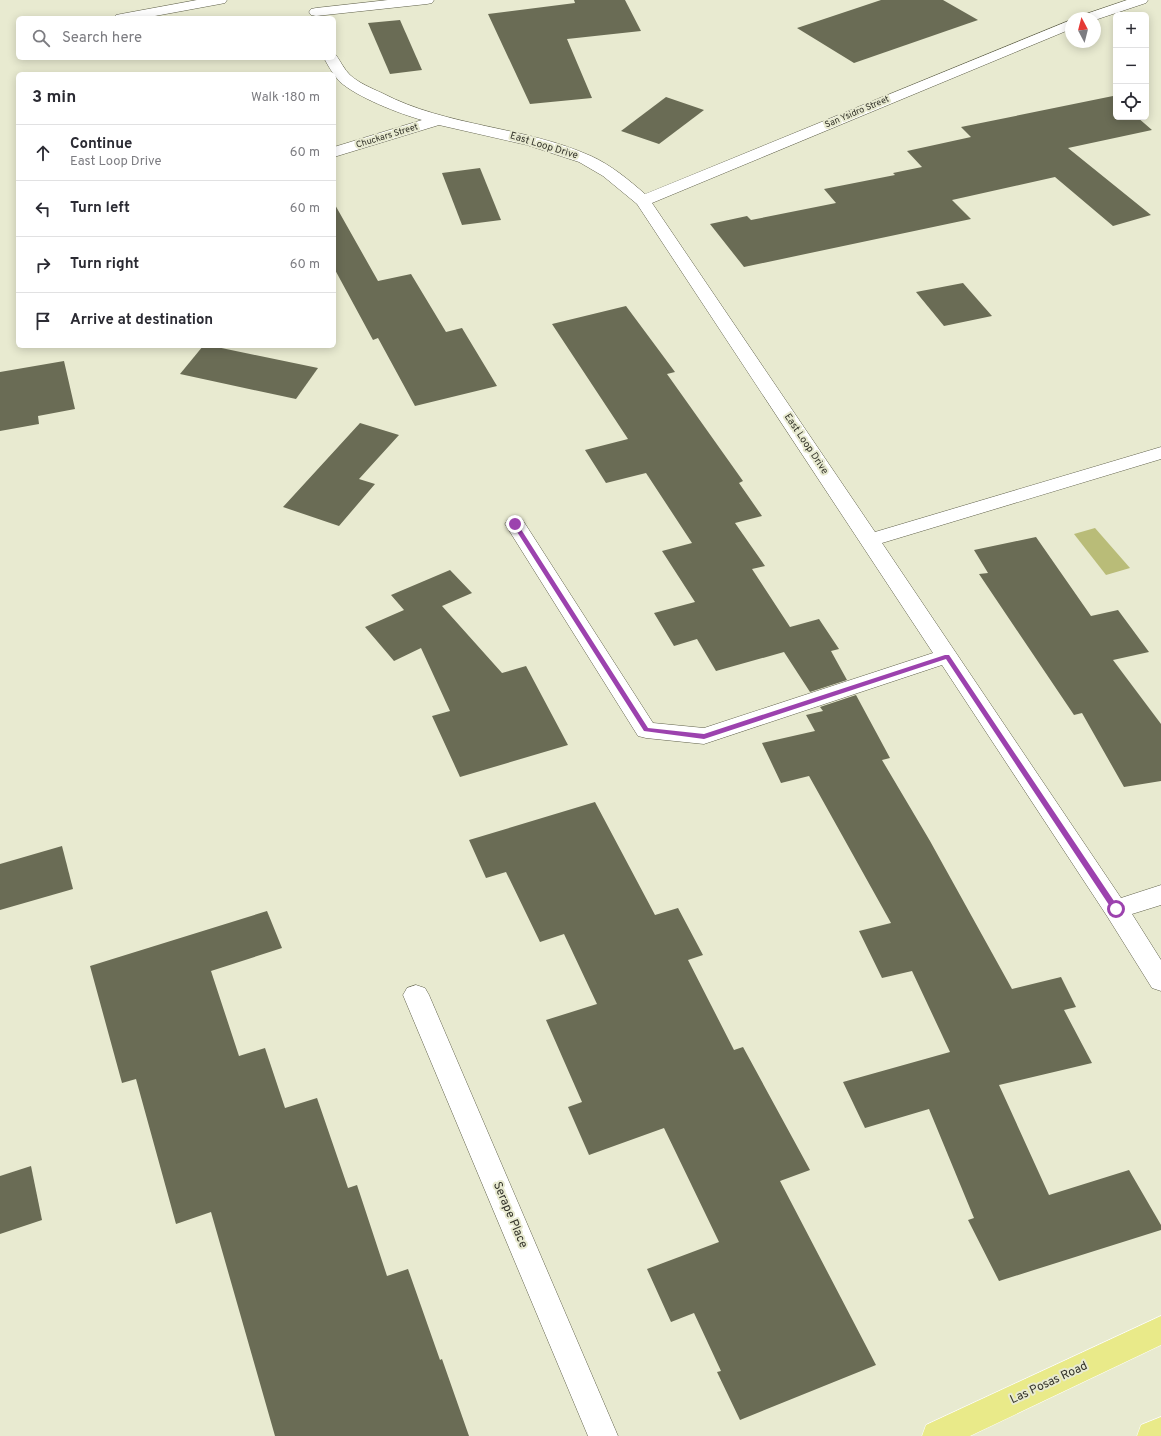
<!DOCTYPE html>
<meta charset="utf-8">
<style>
body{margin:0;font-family:Overpass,sans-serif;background:#f7f7f7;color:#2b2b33}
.controls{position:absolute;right:12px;top:12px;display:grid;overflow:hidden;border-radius:6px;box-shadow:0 2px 10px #0003}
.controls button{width:36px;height:36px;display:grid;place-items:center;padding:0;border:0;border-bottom:1px solid #e1e1e2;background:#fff;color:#2b2b33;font:20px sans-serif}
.compass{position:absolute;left:1065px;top:12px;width:36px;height:36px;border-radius:50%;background:#fff;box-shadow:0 2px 10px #0003;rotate:353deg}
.stop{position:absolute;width:12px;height:12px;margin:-9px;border:3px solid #9c42ae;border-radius:50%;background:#fff}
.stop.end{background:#9c42ae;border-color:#fff;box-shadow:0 1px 4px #0008}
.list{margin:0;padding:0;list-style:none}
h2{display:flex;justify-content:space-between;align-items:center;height:52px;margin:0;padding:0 16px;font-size:17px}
h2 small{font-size:13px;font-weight:400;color:#7c7c81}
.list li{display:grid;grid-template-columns:26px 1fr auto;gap:12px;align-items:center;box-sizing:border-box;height:56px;padding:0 16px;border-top:1px solid #e1e1e2}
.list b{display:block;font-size:15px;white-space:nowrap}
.list p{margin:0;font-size:13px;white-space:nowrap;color:#7c7c81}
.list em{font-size:13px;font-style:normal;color:#7c7c81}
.icon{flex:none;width:22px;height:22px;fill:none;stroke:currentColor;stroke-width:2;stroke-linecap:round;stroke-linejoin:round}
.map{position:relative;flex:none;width:1161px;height:1436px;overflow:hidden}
.search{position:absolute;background:#fff;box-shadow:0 2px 10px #0003;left:16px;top:16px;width:320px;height:44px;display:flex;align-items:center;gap:10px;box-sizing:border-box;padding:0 14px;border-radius:6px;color:#7c7c81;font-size:15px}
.panel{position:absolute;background:#fff;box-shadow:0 2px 10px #0003;left:16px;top:72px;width:320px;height:276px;border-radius:6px}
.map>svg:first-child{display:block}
.water{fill:#b9bc78}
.building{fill:#6a6c55}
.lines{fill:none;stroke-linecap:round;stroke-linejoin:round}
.minor-casing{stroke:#60614b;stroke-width:1}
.major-casing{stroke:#fff;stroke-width:1}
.minor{fill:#fff;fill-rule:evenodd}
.major{fill:#e9ea89;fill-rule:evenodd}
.route{fill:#9c42ae}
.labels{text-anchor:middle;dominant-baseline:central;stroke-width:4;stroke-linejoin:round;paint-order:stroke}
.far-street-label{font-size:9px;fill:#323229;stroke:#e8ead0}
.street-label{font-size:10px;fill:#323229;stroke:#e8ead0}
.near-street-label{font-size:12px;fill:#323229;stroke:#e8ead0}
</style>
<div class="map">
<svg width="1161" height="1436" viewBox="0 0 1161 1436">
<rect width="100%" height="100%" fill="#e8ead0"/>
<polygon class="water" points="1095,528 1130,568 1106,575 1074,534"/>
<g class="building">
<polygon points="574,0 625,0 641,31 567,39 592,98 530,104 488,14 575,3"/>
<polygon points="881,0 943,0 978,20 854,63 797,28"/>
<polygon points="400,20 422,70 390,74 368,23"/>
<polygon points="1113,96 1116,99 1116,117 1137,117 1152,130 1068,148 1151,215 1113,226 1055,177 952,200 971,219 744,267 710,224 747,216 751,220 836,203 824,189 895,175 893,173 922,167 907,151 971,137 961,127"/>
<polygon points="666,97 704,110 659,144 621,131"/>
<polygon points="480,168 501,220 462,225 442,173"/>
<polygon points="334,203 378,281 411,274 446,332 462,328 497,386 415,406 378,338 373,340 334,268"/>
<polygon points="963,283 992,316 944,326 916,292"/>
<polygon points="626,306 675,372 667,374 743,481 739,483 762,516 735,523 765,566 752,569 790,627 819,619 839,649 831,651 847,680 810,692 784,652 716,671 697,639 674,646 654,613 695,602 662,551 692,543 646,473 606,483 585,450 628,439 552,324"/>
<polygon points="203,346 212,346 318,368 296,399 180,374"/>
<polygon points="64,361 75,409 38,416 39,424 0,431 0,372"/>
<polygon points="360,423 399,435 359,479 375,484 339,526 283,507"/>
<polygon points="1036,537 1091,616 1118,610 1149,652 1113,660 1161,724 1161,781 1124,787 1082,713 1074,715 979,574 988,573 974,550"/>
<polygon points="450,570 472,593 442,606 502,673 526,666 568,745 460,777 432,716 450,711 421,648 394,661 365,627 404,610 391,595"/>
<polygon points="856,695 890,758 882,760 930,841 1012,989 1061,977 1076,1007 1064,1010 1092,1063 999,1085 1049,1195 1129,1170 1161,1225 1161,1230 999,1281 968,1220 974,1218 929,1109 865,1128 843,1082 950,1052 912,971 882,978 859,931 891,923 809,776 781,783 762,743 815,731 806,715 823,711 820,707"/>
<polygon points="595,802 655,915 678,908 703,955 688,960 734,1050 743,1047 810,1170 780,1181 876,1365 740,1420 717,1372 721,1371 694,1313 671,1322 647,1269 719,1242 664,1128 589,1155 568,1107 582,1102 546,1020 597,1004 564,934 540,942 506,872 486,878 469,840"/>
<polygon points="62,846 73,889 0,910 0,864"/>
<polygon points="267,911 282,948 211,971 239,1056 265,1048 285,1108 317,1098 348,1188 357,1185 387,1276 408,1269 440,1360 442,1359 469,1436 275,1436 211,1212 176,1224 136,1079 122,1083 90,966"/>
<polygon points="31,1166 42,1220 0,1234 0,1176"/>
</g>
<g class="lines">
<defs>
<g id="minor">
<polygon points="197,0 227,0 225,3 220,4 144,18 114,18 116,15 121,14"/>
<polygon points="388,0 434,0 432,3 427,4 316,16 311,15 309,12 311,9 316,8"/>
<polygon points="1127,0 1148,0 1146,3 1095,20 1095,18 1081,18 1083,15"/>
<path d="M1071 20V29L652 203 875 532 1161 447V459L882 543 1121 898 1161 885V905L1132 914 1161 960V991L1152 988 1107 916 942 665 704 744 646 738 638 736 505 524 508 519 515 517 522 519 653 723 704 728 933 653 637 204 603 176 579 162 527 145 439 125 334 157V147L422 120C400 114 356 97 339 81 333 74 328 66 324 58H334V54L336 55C341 62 344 69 350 75 359 83 371 88 382 93 447 127 524 126 591 156 611 165 629 180 645 194Z"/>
<polygon points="416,985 425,988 429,995 618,1436 588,1436 403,995 407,988"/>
</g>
<g id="major">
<polygon points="1161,1316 1161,1345 970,1436 922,1436 926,1425"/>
<polygon points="1161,1417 1161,1436 1137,1436 1141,1425"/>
</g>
</defs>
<use href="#minor" class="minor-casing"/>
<use href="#major" class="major-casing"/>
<use href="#minor" class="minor"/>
<use href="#major" class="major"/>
</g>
<polygon class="route" points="513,523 517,523 648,728 704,734 945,655 949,655 1118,907 1118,911 1113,911 946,659 704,739 644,731 512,524"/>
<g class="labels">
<g class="far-street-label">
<text transform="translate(857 112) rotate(-23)">San Ysidro Street</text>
<text transform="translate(387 136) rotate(-17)">Chuckars Street</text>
</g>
<g class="street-label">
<text transform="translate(544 146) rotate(17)">East Loop Drive</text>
<text transform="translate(806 444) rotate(56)">East Loop Drive</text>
</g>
<g class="near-street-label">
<text transform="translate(510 1215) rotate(67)">Serape Place</text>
<text transform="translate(1049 1383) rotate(-25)">Las Posas Road</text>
</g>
</g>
</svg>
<div class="controls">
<button>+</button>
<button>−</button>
<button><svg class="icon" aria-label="locate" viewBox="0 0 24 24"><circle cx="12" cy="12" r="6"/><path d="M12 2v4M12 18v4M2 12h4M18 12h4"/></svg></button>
</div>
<svg class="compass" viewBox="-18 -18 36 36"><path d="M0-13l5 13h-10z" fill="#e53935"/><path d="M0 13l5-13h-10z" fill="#7c7c81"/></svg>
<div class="stop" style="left:1116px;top:909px"></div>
<div class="stop end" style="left:515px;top:524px"></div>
<div class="search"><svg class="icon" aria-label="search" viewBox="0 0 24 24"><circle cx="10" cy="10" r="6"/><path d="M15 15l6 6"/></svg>Search here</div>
<section class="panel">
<h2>3 min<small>Walk · 180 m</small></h2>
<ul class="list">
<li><svg class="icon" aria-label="ahead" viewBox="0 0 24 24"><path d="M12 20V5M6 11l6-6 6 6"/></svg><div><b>Continue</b><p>East Loop Drive</p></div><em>60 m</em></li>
<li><svg class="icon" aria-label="left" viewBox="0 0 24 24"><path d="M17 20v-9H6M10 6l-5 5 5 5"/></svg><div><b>Turn left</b></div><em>60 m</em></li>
<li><svg class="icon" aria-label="right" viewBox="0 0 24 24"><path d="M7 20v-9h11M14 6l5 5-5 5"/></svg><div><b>Turn right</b></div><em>60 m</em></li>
<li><svg class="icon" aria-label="arrive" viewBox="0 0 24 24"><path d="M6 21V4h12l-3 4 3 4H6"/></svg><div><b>Arrive at destination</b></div></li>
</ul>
</section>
</div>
